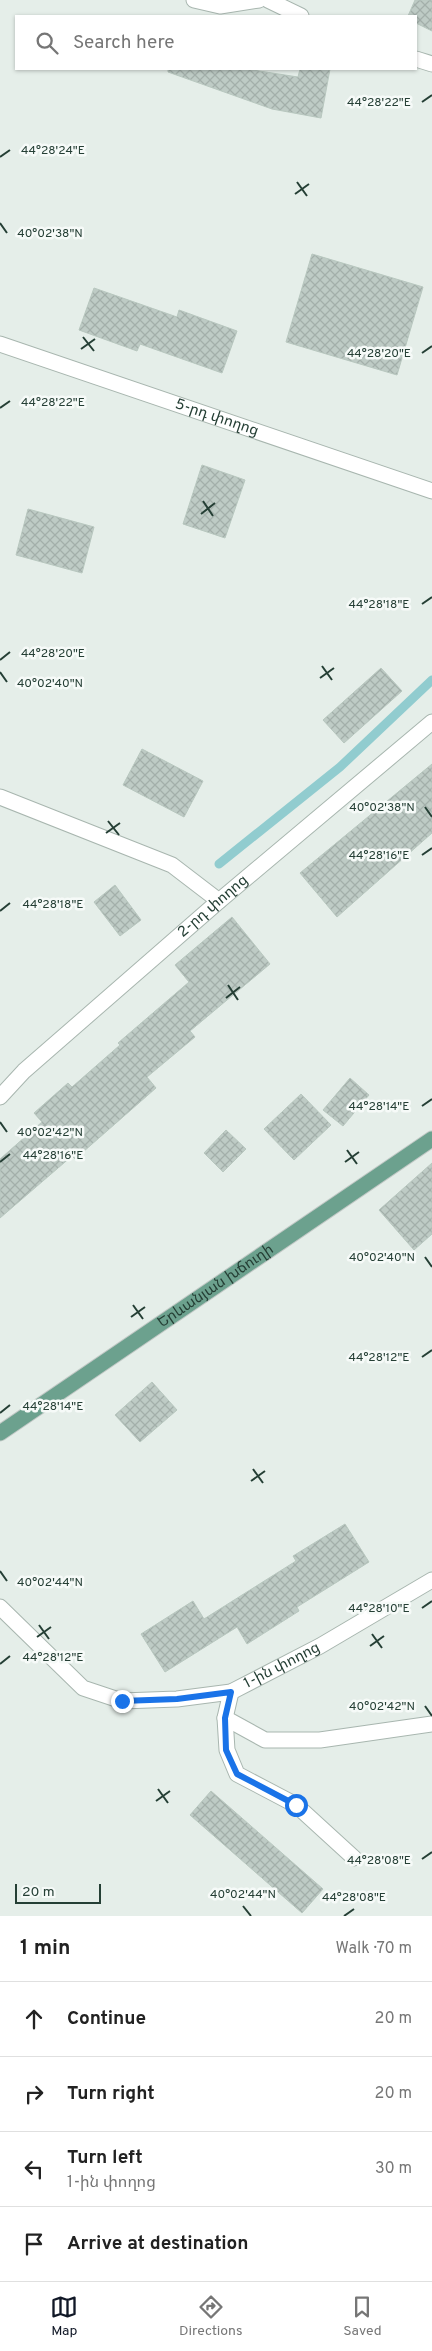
<!DOCTYPE html>
<meta charset="utf-8">
<style>
body{margin:0;font-family:Overpass,"Noto Sans Armenian",sans-serif;background:#f6f6f6;color:#222}
.scale{position:absolute;left:15px;bottom:12px;width:86px;box-sizing:border-box;padding-left:5px;border:2px solid #253f35;border-top:0;font-size:14px;line-height:18px;white-space:nowrap;color:#253f35;-webkit-text-stroke:4px #f6faf8;paint-order:stroke}
.stop{position:absolute;width:15px;height:15px;margin:-11px;border:4px solid #1a73e8;border-radius:50%;background:#fff}
.stop.end{background:#1a73e8;border-color:#fff;box-shadow:0 1px 5px #0008}
.list{margin:0;padding:0;list-style:none}
h2{display:flex;justify-content:space-between;align-items:center;height:65px;margin:0;padding:0 20px;font-size:21px}
h2 small{font-size:16px;font-weight:400;color:#767676}
.list li{display:grid;grid-template-columns:32px 1fr auto;gap:15px;align-items:center;box-sizing:border-box;height:75px;padding:0 20px;border-top:1px solid #e0e0e0}
.list b{display:block;font-size:19px;white-space:nowrap}
.list p{margin:0;font-size:16px;white-space:nowrap;color:#767676}
.list em{font-size:16px;font-style:normal;color:#767676}
.icon{flex:none;width:28px;height:28px;fill:none;stroke:currentColor;stroke-width:2;stroke-linecap:round;stroke-linejoin:round}
.map{position:relative;flex:none;width:432px;height:1916px;overflow:hidden}
.search{position:absolute;background:#fff;box-shadow:0 1px 4px #0004;left:15px;right:15px;top:15px;height:55px;display:flex;align-items:center;gap:12px;box-sizing:border-box;padding:0 18px;border-radius:0px;color:#767676;font-size:19px}
.sheet{height:365px;background:#fff}
nav{display:flex;justify-content:space-around;align-items:center;box-sizing:border-box;height:70px;border-top:1px solid #e0e0e0;background:#fff;font-size:14px;color:#767676}
nav a{display:grid;justify-items:center;gap:2px}
nav .on{color:#111827}
.map>svg:first-child{display:block}
.lines{fill:none;stroke-linecap:round;stroke-linejoin:round}
.stream{stroke:#91cccf;stroke-width:9}
.building{fill:url(#building-cross-hatch);stroke:#b8c7bf}
.minor-casing{stroke:#a8b6af;stroke-width:17}
.major-casing{stroke:#c2c9c6;stroke-width:17}
.minor{stroke:#fff;stroke-width:15}
.major{stroke:#6ca18e;stroke-width:15}
.route{stroke:#1a73e8;stroke-width:6}
.ticks{fill:none;stroke:#253f35;stroke-width:2}
.labels{text-anchor:middle;dominant-baseline:central;stroke-width:5;stroke-linejoin:round;paint-order:stroke}
.street-label{font-size:15px;fill:#253f35;stroke:#f6faf8}
.ticks-label{font-size:12px;text-anchor:middle;fill:#253f35;stroke:#f6faf8;stroke-width:5;stroke-linejoin:round;paint-order:stroke}
</style>
<div class="map">
<svg width="432" height="1916" viewBox="0 0 432 1916">
<defs>
<pattern id="building-cross-hatch" width="8" height="8" patternUnits="userSpaceOnUse" patternTransform="scale(1.25)"><rect width="8" height="8" fill="#becbc5"/><path d="M0 0l8 8M0 8l8-8" fill="none" stroke="#a3afaa"/></pattern>
</defs>
<rect width="100%" height="100%" fill="#e5eee9"/>
<g class="lines">
<polyline class="stream" points="219,864 340,767 432,680"/>
</g>
<g class="building">
<polygon points="415,0 432,0 432,31 416,23 416,16 408,16"/>
<polygon points="168,69 246,69 298,77 300,69 330,69 321,118 272,109 168,72"/>
<polygon points="312,254 423,287 397,375 286,342"/>
<polygon points="94,288 177,317 179,310 237,331 222,373 140,344 137,351 79,330"/>
<polygon points="202,465 245,480 225,538 183,524"/>
<polygon points="28,509 94,527 82,573 16,555"/>
<polygon points="381,668 402,691 344,743 323,720"/>
<polygon points="142,749 203,781 184,817 123,785"/>
<polygon points="432,764 432,833 337,917 300,873"/>
<polygon points="115,885 141,920 120,936 94,902"/>
<polygon points="232,917 270,964 190,1031 195,1037 147,1077 156,1088 75,1159 72,1156 0,1218 0,1159 42,1122 34,1113 68,1083 72,1087 120,1045 118,1043 189,982 175,965"/>
<polygon points="350,1078 369,1095 343,1126 323,1110"/>
<polygon points="301,1094 331,1125 294,1160 264,1129"/>
<polygon points="226,1130 246,1149 223,1172 204,1153"/>
<polygon points="432,1163 432,1234 414,1250 379,1210"/>
<polygon points="152,1382 177,1410 140,1442 115,1415"/>
<polygon points="345,1524 369,1562 297,1607 299,1611 247,1644 237,1627 165,1672 141,1634 193,1601 204,1619 296,1561 293,1556"/>
<polygon points="211,1791 323,1889 302,1913 190,1815"/>
</g>
<g class="lines">
<defs>
<g id="minor">
<polyline points="194,0 220,6 259,0"/>
<polyline points="268,0 301,16"/>
<polyline points="416,59 432,64"/>
<path id="s1" d="M0 344 432 491"/>
<polyline points="0,797 172,865 219,901"/>
<path id="s2" d="M0 1097 24 1071 219 901 432 722"/>
<path id="s3" d="M0 1607 83 1688 122 1701 177 1699 231 1692 320 1646 432 1580"/>
<polyline points="231,1692 225,1718 227,1750 237,1774 296,1805 354,1858"/>
<polyline points="225,1718 265,1740 320,1740 432,1724"/>
</g>
<g id="major">
<path id="s4" d="M0 1433 432 1139"/>
</g>
</defs>
<use href="#minor" class="minor-casing"/>
<use href="#major" class="major-casing"/>
<use href="#minor" class="minor"/>
<use href="#major" class="major"/>
</g>
<g class="lines">
<polyline class="route" points="122,1701 177,1699 231,1692 225,1718 226,1750 237,1774 296,1805"/>
</g>
<path class="ticks" d="M422 102 432 95M0 157 10 150M297 182 307 196M295 194 309 184M0 223 7 233M83 337 94 351M81 349 95 339M422 353 432 346M0 408 10 401M203 501 213 516M201 514 215 503M422 604 432 597M0 660 10 652M322 666 332 680M0 672 7 682M320 678 334 668M425 807 432 817M108 821 119 835M106 833 120 823M422 855 432 848M0 911 10 903M228 985 238 1000M226 998 240 987M422 1106 432 1099M0 1122 7 1132M347 1150 357 1164M0 1162 10 1154M345 1162 359 1152M425 1257 432 1267M133 1305 143 1319M131 1317 145 1307M422 1357 432 1350M0 1413 10 1405M253 1469 263 1483M251 1481 265 1471M0 1571 7 1581M422 1608 432 1601M39 1625 49 1639M372 1634 382 1648M37 1637 51 1627M370 1646 384 1636M0 1664 10 1656M425 1706 432 1716M158 1789 168 1803M156 1801 170 1791M422 1859 432 1852M243 1906 251 1916M344 1916 354 1909"/>
<g class="labels">
<g class="street-label">
<text stroke="none"><textPath href="#s1" startOffset="229">5-րդ փողոց</textPath></text>
<text stroke="none"><textPath href="#s2" startOffset="286">2-րդ փողոց</textPath></text>
<text stroke="none"><textPath href="#s4" startOffset="261">Երևանյան խճուղի</textPath></text>
<text stroke="none"><textPath href="#s3" startOffset="324">1-ին փողոց</textPath></text>
</g>
</g>
<g class="ticks-label">
<text x="379" y="106">44°28'22"E</text>
<text x="53" y="154">44°28'24"E</text>
<text x="50" y="237">40°02'38"N</text>
<text x="379" y="357">44°28'20"E</text>
<text x="53" y="406">44°28'22"E</text>
<text x="379" y="608">44°28'18"E</text>
<text x="53" y="657">44°28'20"E</text>
<text x="50" y="687">40°02'40"N</text>
<text x="382" y="811">40°02'38"N</text>
<text x="379" y="859">44°28'16"E</text>
<text x="53" y="908">44°28'18"E</text>
<text x="379" y="1110">44°28'14"E</text>
<text x="50" y="1136">40°02'42"N</text>
<text x="53" y="1159">44°28'16"E</text>
<text x="382" y="1261">40°02'40"N</text>
<text x="379" y="1361">44°28'12"E</text>
<text x="53" y="1410">44°28'14"E</text>
<text x="50" y="1586">40°02'44"N</text>
<text x="379" y="1612">44°28'10"E</text>
<text x="53" y="1661">44°28'12"E</text>
<text x="382" y="1710">40°02'42"N</text>
<text x="379" y="1864">44°28'08"E</text>
<text x="243" y="1898">40°02'44"N</text>
<text x="354" y="1901">44°28'08"E</text>
</g>
</svg>
<div class="scale">20 m</div>
<div class="stop" style="left:296px;top:1805px"></div>
<div class="stop end" style="left:122px;top:1701px"></div>
<div class="search"><svg class="icon" aria-label="search" viewBox="0 0 24 24"><circle cx="10" cy="10" r="6"/><path d="M15 15l6 6"/></svg>Search here</div>
</div>
<section class="sheet">
<h2>1 min<small>Walk · 70 m</small></h2>
<ul class="list">
<li><svg class="icon" aria-label="ahead" viewBox="0 0 24 24"><path d="M12 20V5M6 11l6-6 6 6"/></svg><div><b>Continue</b></div><em>20 m</em></li>
<li><svg class="icon" aria-label="right" viewBox="0 0 24 24"><path d="M7 20v-9h11M14 6l5 5-5 5"/></svg><div><b>Turn right</b></div><em>20 m</em></li>
<li><svg class="icon" aria-label="left" viewBox="0 0 24 24"><path d="M17 20v-9H6M10 6l-5 5 5 5"/></svg><div><b>Turn left</b><p>1-ին փողոց</p></div><em>30 m</em></li>
<li><svg class="icon" aria-label="arrive" viewBox="0 0 24 24"><path d="M6 21V4h12l-3 4 3 4H6"/></svg><div><b>Arrive at destination</b></div></li>
</ul>
</section>
<nav>
<a class="on"><svg class="icon" aria-label="map" viewBox="0 0 24 24"><path d="M3 6l6-2 6 2 6-2v14l-6 2-6-2-6 2zM9 4v14M15 6v14"/></svg>Map</a>
<a><svg class="icon" aria-label="directions" viewBox="0 0 24 24"><path d="M12 3l9 9-9 9-9-9zM9 14v-3h6M13 9l2 2-2 2"/></svg>Directions</a>
<a><svg class="icon" aria-label="saved" viewBox="0 0 24 24"><path d="M7 4h10v16l-5-4-5 4z"/></svg>Saved</a>
</nav>
